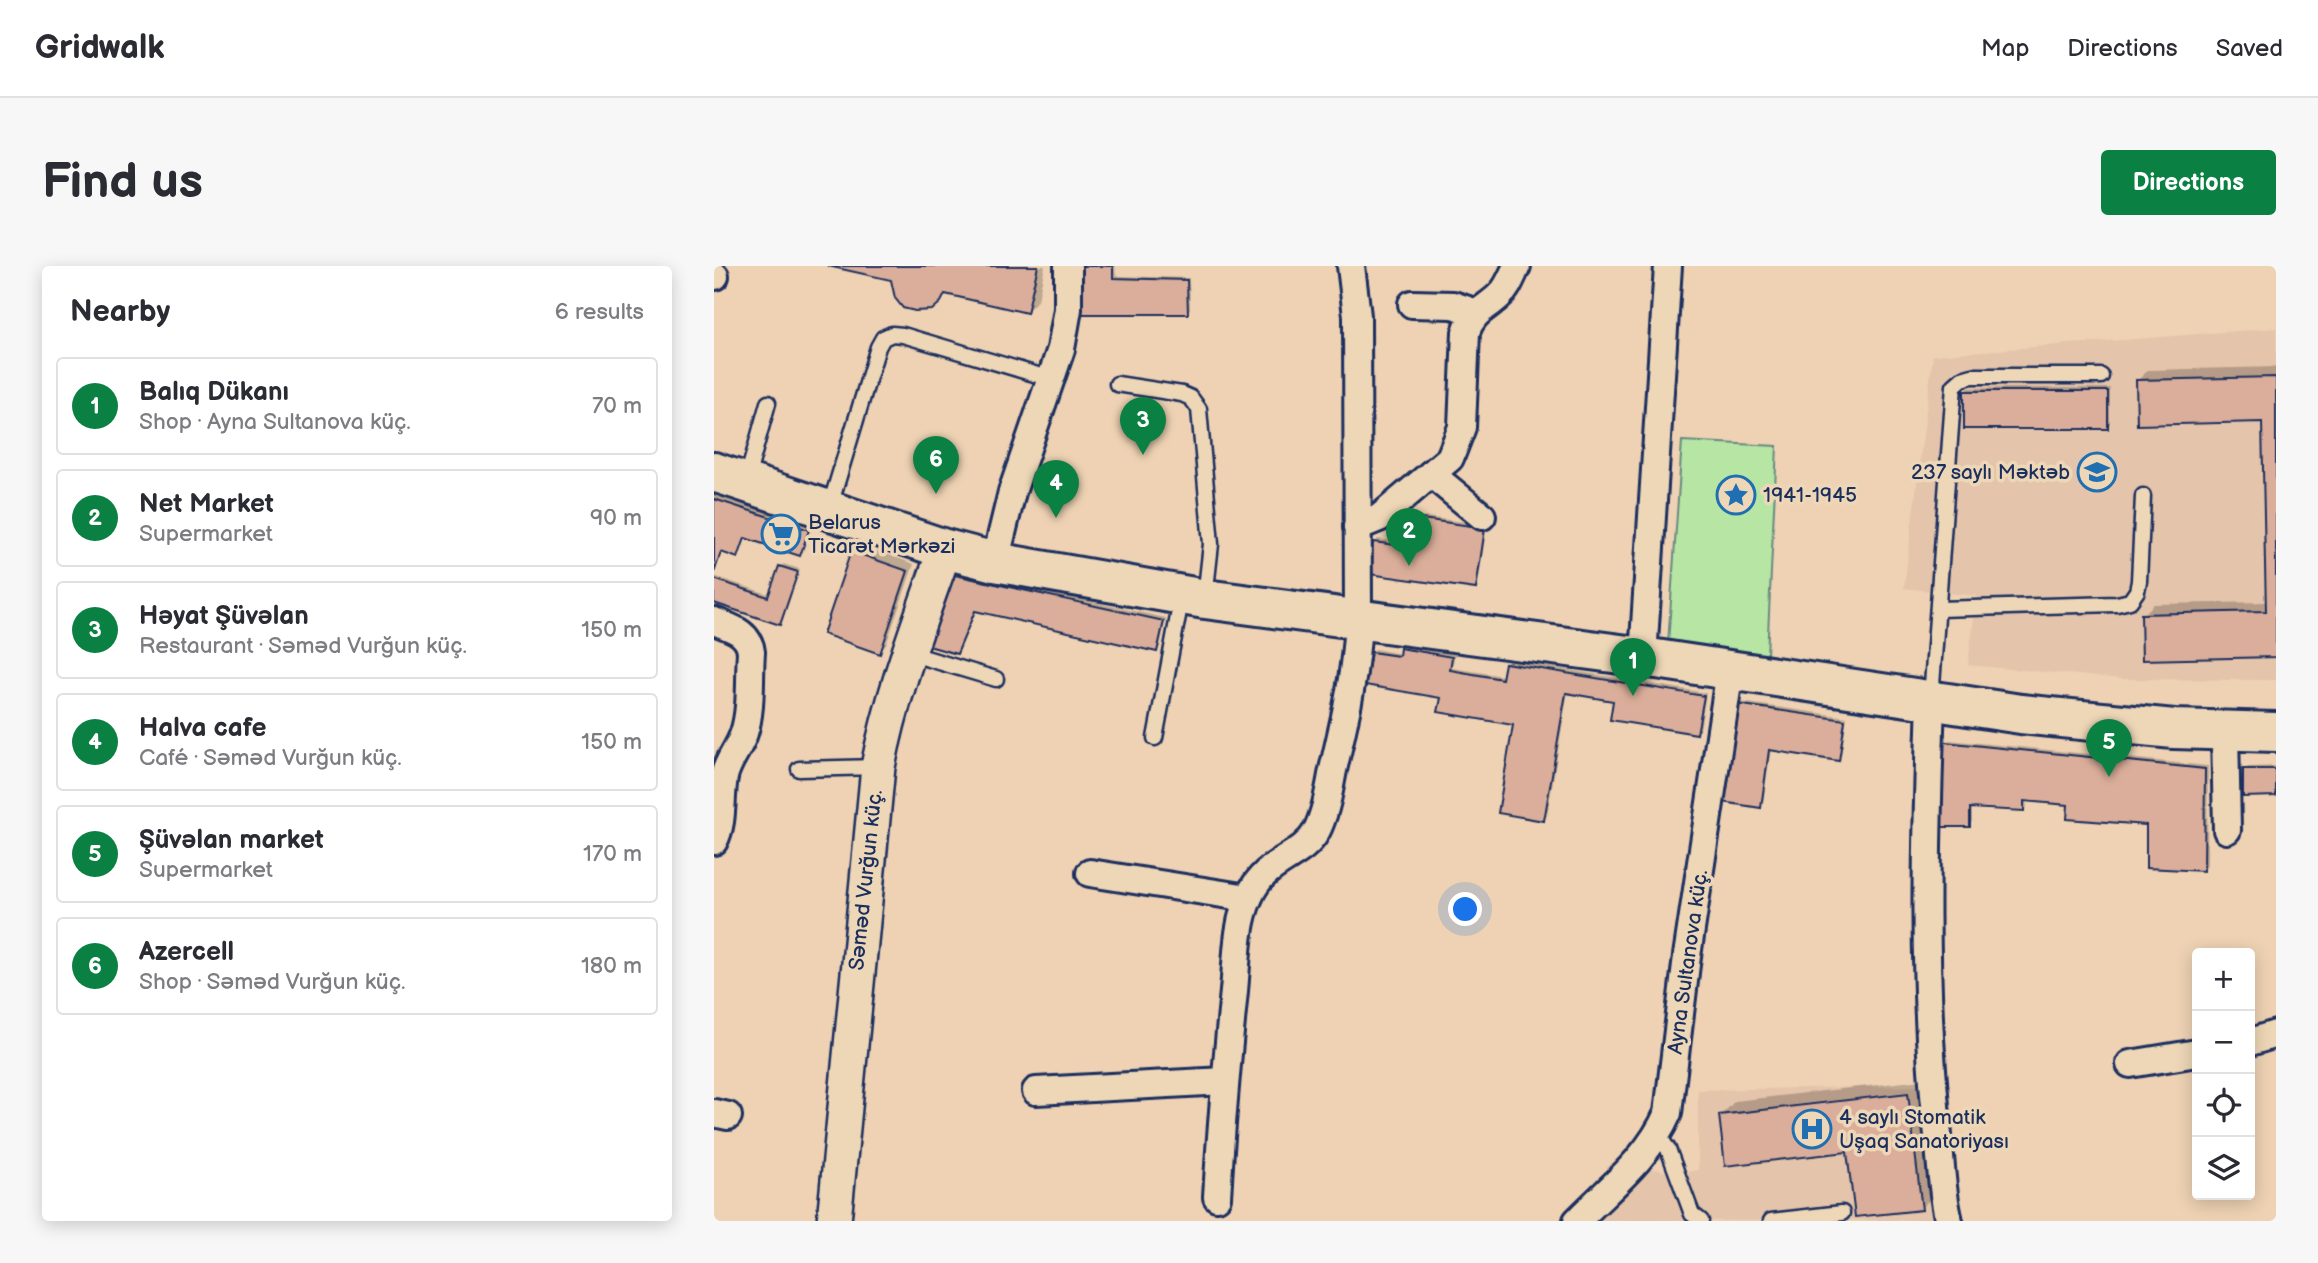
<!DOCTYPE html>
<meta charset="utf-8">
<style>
body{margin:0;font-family:"Balsamiq Sans",sans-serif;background:#f7f7f7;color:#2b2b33}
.controls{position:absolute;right:21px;bottom:21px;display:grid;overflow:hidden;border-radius:7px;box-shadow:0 4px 18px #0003}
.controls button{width:63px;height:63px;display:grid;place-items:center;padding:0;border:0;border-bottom:2px solid #e1e1e2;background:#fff;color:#2b2b33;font:35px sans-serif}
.you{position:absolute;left:752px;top:644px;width:24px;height:24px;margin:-18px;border:5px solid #fff;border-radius:50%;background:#1a73e8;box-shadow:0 0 0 10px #1a73e833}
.badge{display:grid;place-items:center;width:46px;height:46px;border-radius:50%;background:#0b8043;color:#fff;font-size:23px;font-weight:700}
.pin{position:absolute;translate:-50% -58px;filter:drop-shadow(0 2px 4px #0008)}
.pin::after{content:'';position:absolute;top:37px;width:24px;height:21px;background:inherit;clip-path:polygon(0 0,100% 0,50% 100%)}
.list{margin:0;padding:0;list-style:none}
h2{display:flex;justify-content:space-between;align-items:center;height:91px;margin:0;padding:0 28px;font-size:30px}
h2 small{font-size:23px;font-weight:400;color:#7c7c81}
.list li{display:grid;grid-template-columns:46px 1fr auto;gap:21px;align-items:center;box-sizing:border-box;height:98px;margin:0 14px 14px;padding:0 14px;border:2px solid #e1e1e2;border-radius:7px}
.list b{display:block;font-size:26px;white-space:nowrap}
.list p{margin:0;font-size:23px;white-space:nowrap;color:#7c7c81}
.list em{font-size:23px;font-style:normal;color:#7c7c81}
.icon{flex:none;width:38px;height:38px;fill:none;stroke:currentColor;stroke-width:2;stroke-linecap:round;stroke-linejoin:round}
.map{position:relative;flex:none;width:1562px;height:955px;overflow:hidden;border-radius:7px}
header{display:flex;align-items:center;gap:42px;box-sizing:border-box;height:98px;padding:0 35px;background:#fff;border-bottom:2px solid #e1e1e2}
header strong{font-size:33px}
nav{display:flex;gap:38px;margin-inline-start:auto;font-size:24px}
.intro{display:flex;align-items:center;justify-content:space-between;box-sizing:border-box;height:168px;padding:0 42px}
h1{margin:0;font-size:49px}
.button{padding:18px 32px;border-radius:7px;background:#0b8043;color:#fff;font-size:24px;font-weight:700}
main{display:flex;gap:42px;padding:0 42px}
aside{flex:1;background:#fff;border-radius:7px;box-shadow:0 4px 18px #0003}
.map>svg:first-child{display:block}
.built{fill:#e4c4aa}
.green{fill:#b6e5a4;stroke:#688a81;stroke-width:2}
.shadow{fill:#0003}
.building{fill:#daae9a;stroke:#1b2f5e;stroke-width:2}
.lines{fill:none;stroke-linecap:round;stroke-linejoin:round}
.service-casing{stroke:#1b2f5e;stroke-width:19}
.minor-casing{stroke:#1b2f5e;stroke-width:32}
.tertiary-casing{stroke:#1b2f5e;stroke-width:38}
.secondary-casing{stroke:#1b2f5e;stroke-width:44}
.service{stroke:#eed7b7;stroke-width:14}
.minor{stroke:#eed7b7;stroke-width:26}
.tertiary{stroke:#eed7b7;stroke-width:33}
.secondary{stroke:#eed7b7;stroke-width:38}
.labels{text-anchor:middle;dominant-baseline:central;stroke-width:7;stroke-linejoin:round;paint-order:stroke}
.poi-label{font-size:21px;fill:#1b2f5e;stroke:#eed7b7;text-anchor:start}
.street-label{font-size:21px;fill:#1b2f5e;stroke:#eed7b7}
</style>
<header>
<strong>Gridwalk</strong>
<nav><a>Map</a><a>Directions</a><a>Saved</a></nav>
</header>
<div class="intro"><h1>Find us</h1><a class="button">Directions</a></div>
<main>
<aside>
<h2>Nearby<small>6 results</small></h2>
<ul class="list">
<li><span class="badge">1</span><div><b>Balıq Dükanı</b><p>Shop · Ayna Sultanova küç.</p></div><em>70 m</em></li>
<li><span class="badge">2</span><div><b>Net Market</b><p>Supermarket</p></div><em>90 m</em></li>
<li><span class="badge">3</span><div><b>Həyat Şüvəlan</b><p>Restaurant · Səməd Vurğun küç.</p></div><em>150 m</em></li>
<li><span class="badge">4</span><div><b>Halva cafe</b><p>Café · Səməd Vurğun küç.</p></div><em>150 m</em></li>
<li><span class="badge">5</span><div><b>Şüvəlan market</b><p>Supermarket</p></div><em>170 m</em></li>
<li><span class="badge">6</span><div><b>Azercell</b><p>Shop · Səməd Vurğun küç.</p></div><em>180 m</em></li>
</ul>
</aside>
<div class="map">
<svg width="1562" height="955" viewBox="0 0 1562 955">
<rect width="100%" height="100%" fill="#eed2b3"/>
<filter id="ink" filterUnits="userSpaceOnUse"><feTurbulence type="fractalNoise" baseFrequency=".0143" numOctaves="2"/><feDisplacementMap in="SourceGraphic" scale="14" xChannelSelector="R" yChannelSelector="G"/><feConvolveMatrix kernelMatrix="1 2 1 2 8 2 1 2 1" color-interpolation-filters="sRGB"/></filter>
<g filter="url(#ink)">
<g class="built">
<polygon points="1562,62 1562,414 1409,413 1254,399 1263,330 1190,322 1219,89"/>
<polygon points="1207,820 1223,954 886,955 936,902 962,908 984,904 984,824"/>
</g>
<polygon class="green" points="968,175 1063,180 1053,389 954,378"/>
<g class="shadow">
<polygon points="122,0 331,0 324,34 313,45 234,26 217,42 178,12"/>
<polygon points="366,0 401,0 402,10 475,12 476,43 473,46"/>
<polygon points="1562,101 1562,389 1430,392 1429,349 1440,338 1554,336 1549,155 1423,115 1434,104"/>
<polygon points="1255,122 1396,122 1396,158 1393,162 1252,126"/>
<polygon points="0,229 97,261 85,288 32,270 24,290 8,285 0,310 57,329 69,298 86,303 69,354 66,357 0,335"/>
<polygon points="712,251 773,259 764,318 761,321 661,276 664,273 705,279 709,254"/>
<polygon points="146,279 200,298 172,379 165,386 139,286"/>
<polygon points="246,307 452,352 446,381 443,384 262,344 243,386 243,310"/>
<polygon points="691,380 741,388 738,402 790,410 792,397 795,394 992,427 986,464 983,467 901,434 854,426 833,550 830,553 801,457 729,430 658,386 661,383 687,388"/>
<polygon points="1027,436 1133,451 1127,490 1124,493 1057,483 1049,537 1046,540 1024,439"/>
<polygon points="1235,474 1494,500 1493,600 1490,603 1433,558 1356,538 1312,534 1313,541 1310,544 1258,541 1258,556 1255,559 1232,477"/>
<polygon points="1562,500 1562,528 1531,529 1531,504 1534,501"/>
<polygon points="1208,814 1221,928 1207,942 1135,884 1007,849 1021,835"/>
</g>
<g class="building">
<polygon points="114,0 324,0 313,47 231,28 227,36 218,44 201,45 189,42 181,32 177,14"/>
<polygon points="364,0 399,0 399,12 473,14 474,48 365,48"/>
<polygon points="1562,111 1562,391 1428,394 1427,348 1552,345 1548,156 1423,159 1422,114"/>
<rect x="1250" y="125" width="144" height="38"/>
<polygon points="0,233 95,264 86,290 31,272 24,292 7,286 0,307"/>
<polygon points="708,253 771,262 762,323 655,308 659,276 703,282"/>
<polygon points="137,285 194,305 166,388 109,368"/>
<polygon points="65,300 84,306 66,359 0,337 0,313 54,331"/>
<polygon points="241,309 450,355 443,386 261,345 243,388 211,379"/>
<polygon points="686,382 738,391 736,404 788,413 791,397 990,430 983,468 896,454 899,435 852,427 830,555 784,547 799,459 724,446 727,432 651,419 657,386 685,390"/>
<polygon points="1022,438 1131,454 1125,495 1055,484 1047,542 1008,536"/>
<polygon points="1230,476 1491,503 1490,605 1432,602 1432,559 1353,553 1354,539 1310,535 1310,545 1256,542 1256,561 1224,561"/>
<polygon points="1529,503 1562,503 1562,530 1529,531"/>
<polygon points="1194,827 1208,944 1141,951 1133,886 1011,900 1005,849"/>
</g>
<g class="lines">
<defs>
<g id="service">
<polyline points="403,118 468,128 477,132 485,143 497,278 491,332"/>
<polyline points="32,216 54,137"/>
<polyline points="115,243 164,81 169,72 178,68 189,69 337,113"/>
<polyline points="1224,343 1403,338 1416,335 1423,325 1425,315 1429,230"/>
<polyline points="195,387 282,413"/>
<polyline points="1217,433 1240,120 1248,113 1258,110 1387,110"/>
<polyline points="441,472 468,329"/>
<polyline points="85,503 164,501"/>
<polyline points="944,869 954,883 978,948 987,955"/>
<polyline points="1057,955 1128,947"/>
</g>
<g id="minor">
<polyline points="0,10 1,10"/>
<polyline points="698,38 739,39 763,47"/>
<polyline points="717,208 768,250"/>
<path d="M643 261 665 252 736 192 748 161 752 66C759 45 772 43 786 29 794 22 798 10 803 0"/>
<polyline points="281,296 298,226 347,83 354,43 354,0"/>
<path d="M0 355C17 362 35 366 37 386 35 412 38 442 30 467 25 483 13 495 10 511 6 532 10 556 0 575"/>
<polyline points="929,391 954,0"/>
<path d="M1217 435C1212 577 1208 718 1223 860 1227 891 1227 925 1235 955"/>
<polyline points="1511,466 1513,564"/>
<polyline points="376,607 534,632"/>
<polyline points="1536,776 1562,768"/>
<polyline points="1416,798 1483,787"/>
<polyline points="322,825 511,815"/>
<polyline points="0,847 14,850"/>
<path d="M503 931C507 862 513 794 520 725 523 695 522 659 535 631 551 593 587 593 602 566 612 547 615 524 619 504 631 453 642 406 644 353L643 50 637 0"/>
<path d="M863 955C897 920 934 893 954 847L973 690 1016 404"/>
</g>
<path id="tertiary" d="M120 955 164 501C178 427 206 355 231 283"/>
<polyline id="secondary" points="0,206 231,283 281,296 491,333 929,391 1307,448 1460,463 1562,466"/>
</defs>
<use href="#service" class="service-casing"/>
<use href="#minor" class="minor-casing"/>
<use href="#tertiary" class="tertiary-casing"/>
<use href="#secondary" class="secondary-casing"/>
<use href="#service" class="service"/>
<use href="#minor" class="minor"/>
<use href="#tertiary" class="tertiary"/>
<use href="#secondary" class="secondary"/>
</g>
</g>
<defs>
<symbol id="school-ring" viewBox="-11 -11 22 22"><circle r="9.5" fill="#eed7b7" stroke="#1f6fb2" stroke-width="1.5"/><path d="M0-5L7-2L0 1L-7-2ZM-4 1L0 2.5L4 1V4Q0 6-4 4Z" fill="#1f6fb2"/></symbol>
<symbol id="sight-ring" viewBox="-11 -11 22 22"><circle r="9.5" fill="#eed7b7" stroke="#1f6fb2" stroke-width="1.5"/><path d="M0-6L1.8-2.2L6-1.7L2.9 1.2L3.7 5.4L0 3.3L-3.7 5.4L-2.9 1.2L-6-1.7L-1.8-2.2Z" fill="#1f6fb2"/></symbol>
<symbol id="supermarket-ring" viewBox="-11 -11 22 22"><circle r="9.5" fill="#eed7b7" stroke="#1f6fb2" stroke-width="1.5"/><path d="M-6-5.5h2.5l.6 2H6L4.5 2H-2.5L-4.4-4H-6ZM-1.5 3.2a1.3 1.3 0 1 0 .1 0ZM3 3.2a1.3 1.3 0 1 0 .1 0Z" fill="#1f6fb2"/></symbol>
<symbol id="hospital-ring" viewBox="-11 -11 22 22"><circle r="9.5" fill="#eed7b7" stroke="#1f6fb2" stroke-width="1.5"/><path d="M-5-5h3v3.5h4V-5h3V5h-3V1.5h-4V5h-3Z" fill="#1f6fb2"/></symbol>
</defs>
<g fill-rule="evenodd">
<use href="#school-ring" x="1361" y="184" width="44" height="44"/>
<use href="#sight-ring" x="1000" y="207" width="44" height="44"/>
<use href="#supermarket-ring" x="45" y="246" width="44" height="44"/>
<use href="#hospital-ring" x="1076" y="841" width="44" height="44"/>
</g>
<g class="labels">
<g class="poi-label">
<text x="1356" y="206" text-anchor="end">237 saylı Məktəb</text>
<text x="1049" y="229">1941-1945</text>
<text x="94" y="256">Belarus<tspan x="94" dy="24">Ticarət Mərkəzi</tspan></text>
<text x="1125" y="851">4 saylı Stomatik<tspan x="1125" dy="24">Uşaq Sanatoriyası</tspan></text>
</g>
<g class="street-label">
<text transform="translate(152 614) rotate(-84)">Səməd Vurğun küç.</text>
<text transform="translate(974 696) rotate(-82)">Ayna Sultanova küç.</text>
</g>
</g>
</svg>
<div class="controls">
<button>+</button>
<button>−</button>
<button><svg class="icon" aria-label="locate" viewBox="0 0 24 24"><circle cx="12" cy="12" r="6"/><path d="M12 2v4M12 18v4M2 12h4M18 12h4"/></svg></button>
<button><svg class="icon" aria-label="layers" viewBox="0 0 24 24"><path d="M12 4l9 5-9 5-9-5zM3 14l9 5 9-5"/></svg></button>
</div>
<div class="you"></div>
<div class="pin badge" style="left:919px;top:430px">1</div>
<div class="pin badge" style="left:695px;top:300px">2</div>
<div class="pin badge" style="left:429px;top:189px">3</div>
<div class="pin badge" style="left:342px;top:252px">4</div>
<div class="pin badge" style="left:1395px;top:511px">5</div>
<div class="pin badge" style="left:222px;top:228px">6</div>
</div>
</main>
